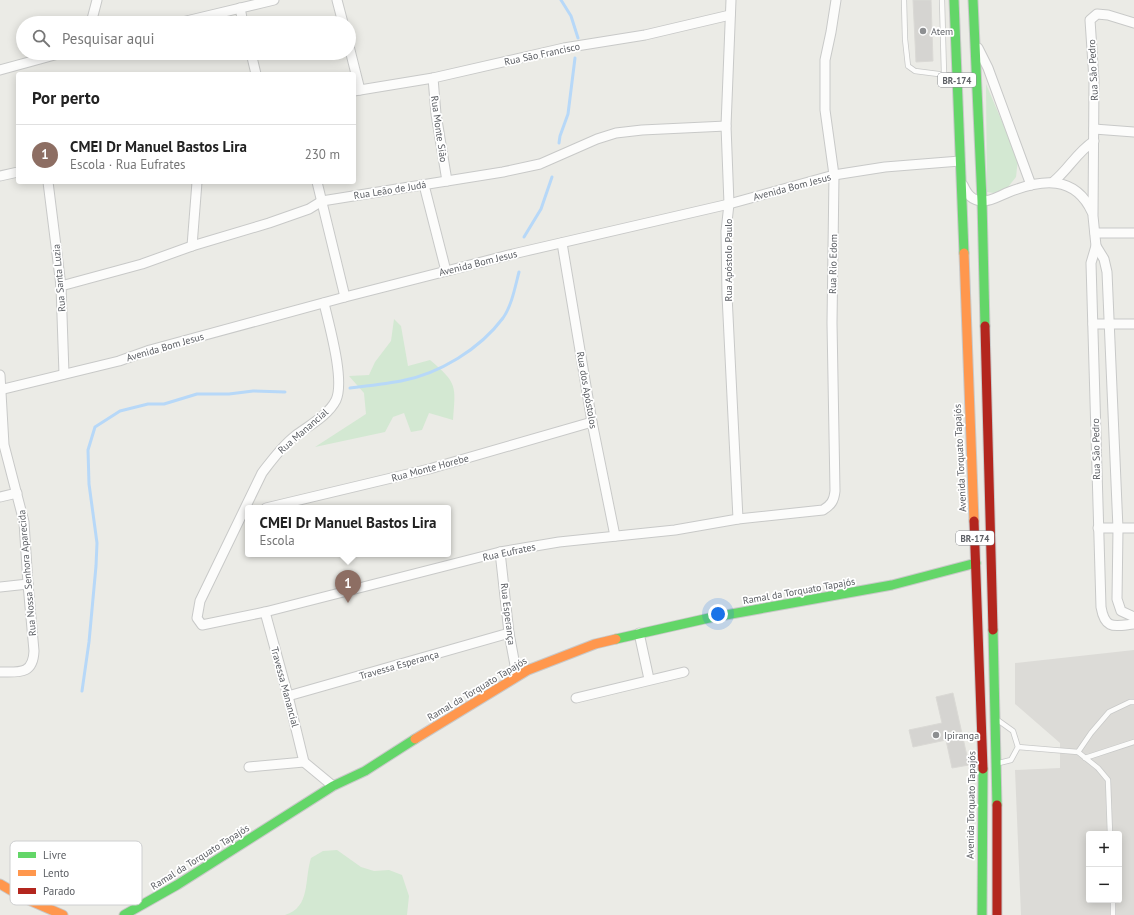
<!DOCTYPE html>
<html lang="pt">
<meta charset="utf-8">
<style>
body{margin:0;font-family:"PT Sans",sans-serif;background:#f6f6f6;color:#222}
.controls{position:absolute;right:12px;bottom:12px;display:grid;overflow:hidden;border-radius:4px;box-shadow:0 2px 10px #0003}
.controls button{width:36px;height:36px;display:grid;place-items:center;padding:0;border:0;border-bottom:1px solid #e0e0e0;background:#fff;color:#222;font:20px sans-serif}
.you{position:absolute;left:718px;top:614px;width:14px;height:14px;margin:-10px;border:3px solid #fff;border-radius:50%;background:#1a73e8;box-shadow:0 0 0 6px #1a73e833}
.badge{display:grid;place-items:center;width:26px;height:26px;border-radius:50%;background:#8d8f91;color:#fff;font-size:13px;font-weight:700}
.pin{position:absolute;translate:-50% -33px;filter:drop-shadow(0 1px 2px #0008)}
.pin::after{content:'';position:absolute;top:21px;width:14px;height:12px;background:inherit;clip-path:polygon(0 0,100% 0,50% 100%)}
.popup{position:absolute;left:245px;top:505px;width:206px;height:52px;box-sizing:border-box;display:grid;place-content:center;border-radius:4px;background:#fff;filter:drop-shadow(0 1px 3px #0005);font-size:13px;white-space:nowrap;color:#767676}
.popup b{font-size:15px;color:#222}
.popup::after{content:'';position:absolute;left:50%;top:100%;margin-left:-8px;border:8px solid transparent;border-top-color:#fff}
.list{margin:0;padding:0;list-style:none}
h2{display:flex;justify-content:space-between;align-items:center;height:52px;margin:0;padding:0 16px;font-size:17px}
h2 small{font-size:13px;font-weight:400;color:#767676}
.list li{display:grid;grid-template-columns:26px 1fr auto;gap:12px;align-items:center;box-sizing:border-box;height:60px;padding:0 16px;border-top:1px solid #e0e0e0}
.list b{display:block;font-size:15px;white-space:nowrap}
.list p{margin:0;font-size:13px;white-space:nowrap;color:#767676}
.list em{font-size:13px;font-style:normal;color:#767676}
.icon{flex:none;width:22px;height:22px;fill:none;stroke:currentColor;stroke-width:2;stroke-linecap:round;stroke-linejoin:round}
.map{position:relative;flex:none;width:1134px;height:915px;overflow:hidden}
.search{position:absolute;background:#fff;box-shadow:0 2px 10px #0003;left:16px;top:16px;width:340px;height:44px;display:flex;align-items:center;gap:10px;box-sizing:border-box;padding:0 14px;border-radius:22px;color:#767676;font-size:15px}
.panel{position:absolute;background:#fff;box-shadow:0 2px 10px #0003;left:16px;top:72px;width:340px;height:112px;border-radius:4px}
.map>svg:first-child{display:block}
.industrial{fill:#dcdbd7;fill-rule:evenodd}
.green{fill:#d3e8d2}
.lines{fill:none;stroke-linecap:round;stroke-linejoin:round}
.stream{stroke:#b7d8f8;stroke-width:3}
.building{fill:#d5d4d1;stroke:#dad9d5}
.lane-casing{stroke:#c8c9c8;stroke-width:6}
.street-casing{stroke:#c8c9c8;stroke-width:11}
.fast-casing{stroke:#c9c9c9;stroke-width:11}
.slow-casing{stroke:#c9c9c9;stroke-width:11}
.jam-casing{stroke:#c9c9c9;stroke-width:11}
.lane{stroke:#fcfcfb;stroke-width:4.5}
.street{stroke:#fcfcfb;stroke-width:9}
.fast{stroke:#63d668;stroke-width:9}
.slow{stroke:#ff974d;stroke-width:9}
.jam{stroke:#b3261e;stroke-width:9}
.poi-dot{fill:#8d8f91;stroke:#fff;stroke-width:1.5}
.labels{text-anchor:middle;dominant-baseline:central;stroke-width:3.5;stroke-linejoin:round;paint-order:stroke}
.shield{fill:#fff;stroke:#8c8e92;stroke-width:1}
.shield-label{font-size:9px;font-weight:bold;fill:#5b5e63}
.poi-label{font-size:10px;fill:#5b5e63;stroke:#fff;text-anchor:start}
.street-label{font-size:10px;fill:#5b5e63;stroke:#fff}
.key{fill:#fff;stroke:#cecfd0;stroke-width:1}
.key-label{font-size:11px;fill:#5b5e63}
</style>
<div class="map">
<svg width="1134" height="915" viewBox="0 0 1134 915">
<rect width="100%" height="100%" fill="#ebebe6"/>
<path class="industrial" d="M1134 650V915H1021L1015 770 1060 768V743L1015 704V663ZM1089 834H1119V900H1089Z"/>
<g class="green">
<polygon points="986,84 1018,159 1016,177 1008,187 994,193 987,192"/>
<path d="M394 319 401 326 408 366 430 360C457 383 456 385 453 420L429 413 422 430 411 432 404 413 393 417 385 432 315 447 366 414 364 393 349 376 369 375 375 362 391 341Z"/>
<path d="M337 850 361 867 374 871 389 870 402 875 409 896 407 915H285C311 907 304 880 311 858L323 851Z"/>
</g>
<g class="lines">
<g class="stream">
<polyline points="561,0 571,16 578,38"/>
<polyline points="559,143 560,136 568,114 575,58"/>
<polyline points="524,237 541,209 552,177"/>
<path d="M350 388C367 386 384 384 401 381 439 374 480 349 503 318 512 305 515 287 519 272"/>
<polyline points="82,691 89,642 96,566 97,543 89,484 88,450 95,427 120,411 148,404 164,404 197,394 229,394 253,391 285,392"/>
</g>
</g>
<g class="building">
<polygon points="913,0 931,0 933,61 916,62"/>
<polygon points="953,693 969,765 952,768 946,740 913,747 909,730 942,723 936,697"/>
</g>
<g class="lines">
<defs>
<g id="lane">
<polyline points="904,0 905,39 908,66 915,71 954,76"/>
<polyline points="942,0 944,74"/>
<polyline points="999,721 1013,731 1018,747 1011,760 999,763"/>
<polyline points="1018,747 1078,752 1098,768 1108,780 1110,834"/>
<polyline points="1078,752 1091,733 1109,712 1130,702 1134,702"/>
<polyline points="1085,758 1134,742"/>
<polyline points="1113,900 1113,915"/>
</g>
<g id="street">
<polyline points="337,0 343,23"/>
<polyline points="731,0 726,126 729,204 726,231 727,295 738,519"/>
<polyline points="240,8 243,23"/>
<polyline points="91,23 97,0"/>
<polyline points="178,23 274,0"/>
<path d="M1134 23 1108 15 1097 14 1090 20 1094 80 1093 216 1096 246 1091 263 1101 607C1105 630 1114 626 1134 624"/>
<polyline points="349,46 360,90"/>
<polyline points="978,48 988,68 1031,185"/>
<polyline points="251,53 256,74"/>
<polyline points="0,70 62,53"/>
<polyline points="433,78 436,114 447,181"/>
<polyline points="354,91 433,78 564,48 645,35 730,15"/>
<polyline points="1094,129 1134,132"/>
<polyline points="0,176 18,172"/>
<polyline points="48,182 61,286 64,374"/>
<polyline points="317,182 345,297"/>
<path d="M1053 182C1069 169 1076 153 1094 141"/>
<polyline points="424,185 446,271"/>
<path d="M963 185C967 194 972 201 983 201 992 201 1001 195 1009 192 1042 179 1075 175 1092 212"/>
<polyline points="1095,233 1134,233"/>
<polyline points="562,243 592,422 615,536"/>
<polyline points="192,246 197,182"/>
<polyline points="1096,246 1104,259 1107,272 1118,529 1117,599 1121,611 1134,617"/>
<polyline points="61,286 142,264 192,246 269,223 309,209 322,201 503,172 540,164 597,139 616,133 642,130 726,126"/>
<path d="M324 303C329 325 345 380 336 400 328 416 308 426 295 436 282 446 272 460 262 473L200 601 197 618 202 625 265 612 500 552 559 542 675 530 738 519 823 510C831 505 834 501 835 491L832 323 834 175 825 110V60L831 32 836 0"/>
<polyline points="1093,324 1134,324"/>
<path d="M0 375 4 445 24 522 28 584 34 651C33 675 19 672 0 672"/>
<polyline points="0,390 119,361 150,350 345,297 513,254 729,204 834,175 885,167 960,161"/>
<polyline points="0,497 17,493"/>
<polyline points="266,508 429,469 592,422"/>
<polyline points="1098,528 1134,528"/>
<polyline points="500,552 509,633 517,676"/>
<polyline points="0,587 28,584"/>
<polyline points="265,612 288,696 304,762 333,786"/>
<polyline points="639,633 649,679"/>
<polyline points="288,696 509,633"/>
<polyline points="576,698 684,672"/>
<polyline points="249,767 304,762"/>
</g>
<g id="fast">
<polyline points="954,0 964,253"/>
<polyline points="973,0 982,201 985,326"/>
<polyline points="993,630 997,805"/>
<polyline points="616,639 709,618 892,585 976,563"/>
<polyline points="124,915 177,885 333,786 365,771 415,739"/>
<polyline points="982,915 983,769"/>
</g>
<g id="slow">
<polyline points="964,253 974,521"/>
<polyline points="415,739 528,670 595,644 616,639"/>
<polyline points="0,884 24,898 63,915"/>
</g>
<g id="jam">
<polyline points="985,326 993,630"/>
<polyline points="974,521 983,769"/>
<polyline points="997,915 997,805"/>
</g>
</defs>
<use href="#lane" class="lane-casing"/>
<use href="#street" class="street-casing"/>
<use href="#fast" class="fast-casing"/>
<use href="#slow" class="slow-casing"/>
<use href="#jam" class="jam-casing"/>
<use href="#lane" class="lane"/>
<use href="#street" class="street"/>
<use href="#fast" class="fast"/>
<use href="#slow" class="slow"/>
<use href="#jam" class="jam"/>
</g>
<g class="poi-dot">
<circle cx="923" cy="31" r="4"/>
<circle cx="936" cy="735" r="4"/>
</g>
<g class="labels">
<g class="shield">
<rect x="938" y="73" width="38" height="14" rx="3"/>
<rect x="956" y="531" width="38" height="14" rx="3"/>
</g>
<g class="shield-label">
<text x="957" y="80">BR-174</text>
<text x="975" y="538">BR-174</text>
</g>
<g class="poi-label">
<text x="931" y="31">Atem</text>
<text x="944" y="735">Ipiranga</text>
</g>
<g class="street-label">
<text transform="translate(542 54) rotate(-12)">Rua São Francisco</text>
<text transform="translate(1093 70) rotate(-93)">Rua São Pedro</text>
<text transform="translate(439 129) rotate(82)">Rua Monte Sião</text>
<text transform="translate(792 187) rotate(-15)">Avenida Bom Jesus</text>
<text transform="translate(390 190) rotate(-9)">Rua Leão de Judá</text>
<text transform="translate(728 260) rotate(-90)">Rua Apóstolo Paulo</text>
<text transform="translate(478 263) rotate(-14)">Avenida Bom Jesus</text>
<text transform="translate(833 264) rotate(-89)">Rua Rio Edom</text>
<text transform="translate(59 278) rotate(-95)">Rua Santa Luzia</text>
<text transform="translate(165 347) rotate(-16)">Avenida Bom Jesus</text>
<text transform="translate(587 390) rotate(80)">Rua dos Apóstolos</text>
<text transform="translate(303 431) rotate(-41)">Rua Manancial</text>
<text transform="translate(1096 449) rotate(-91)">Rua São Pedro</text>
<text transform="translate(960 458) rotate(-93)">Avenida Torquato Tapajós</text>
<text transform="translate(430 468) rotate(-15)">Rua Monte Horebe</text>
<text transform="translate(509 552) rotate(-12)">Rua Eufrates</text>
<text transform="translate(27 573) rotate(-95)">Rua Nossa Senhora Aparecida</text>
<text transform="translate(799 591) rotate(-10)">Ramal da Torquato Tapajós</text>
<text transform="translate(508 614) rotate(83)">Rua Esperança</text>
<text transform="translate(399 665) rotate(-16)">Travessa Esperança</text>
<text transform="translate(285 687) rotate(75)">Travessa Manancial</text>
<text transform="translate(477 689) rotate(-31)">Ramal da Torquato Tapajós</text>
<text transform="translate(971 805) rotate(-89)">Avenida Torquato Tapajós</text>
<text transform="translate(200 857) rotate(-32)">Ramal da Torquato Tapajós</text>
</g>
</g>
<rect x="10" y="841" width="132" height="64" rx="6" class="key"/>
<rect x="18" y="852" width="18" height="6" fill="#63d668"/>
<rect x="18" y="870" width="18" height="6" fill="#ff974d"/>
<rect x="18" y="888" width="18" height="6" fill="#b3261e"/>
<g class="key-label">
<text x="43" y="859">Livre</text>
<text x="43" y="877">Lento</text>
<text x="43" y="895">Parado</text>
</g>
</svg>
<div class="controls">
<button>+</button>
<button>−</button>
</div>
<div class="you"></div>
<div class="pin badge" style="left:348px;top:603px;background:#8d6e63">1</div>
<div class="popup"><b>CMEI Dr Manuel Bastos Lira</b>Escola</div>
<div class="search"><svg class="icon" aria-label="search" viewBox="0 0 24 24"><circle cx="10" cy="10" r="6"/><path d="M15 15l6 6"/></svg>Pesquisar aqui</div>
<section class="panel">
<h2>Por perto<small></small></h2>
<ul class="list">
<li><span class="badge" style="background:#8d6e63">1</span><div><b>CMEI Dr Manuel Bastos Lira</b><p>Escola · Rua Eufrates</p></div><em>230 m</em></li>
</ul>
</section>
</div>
